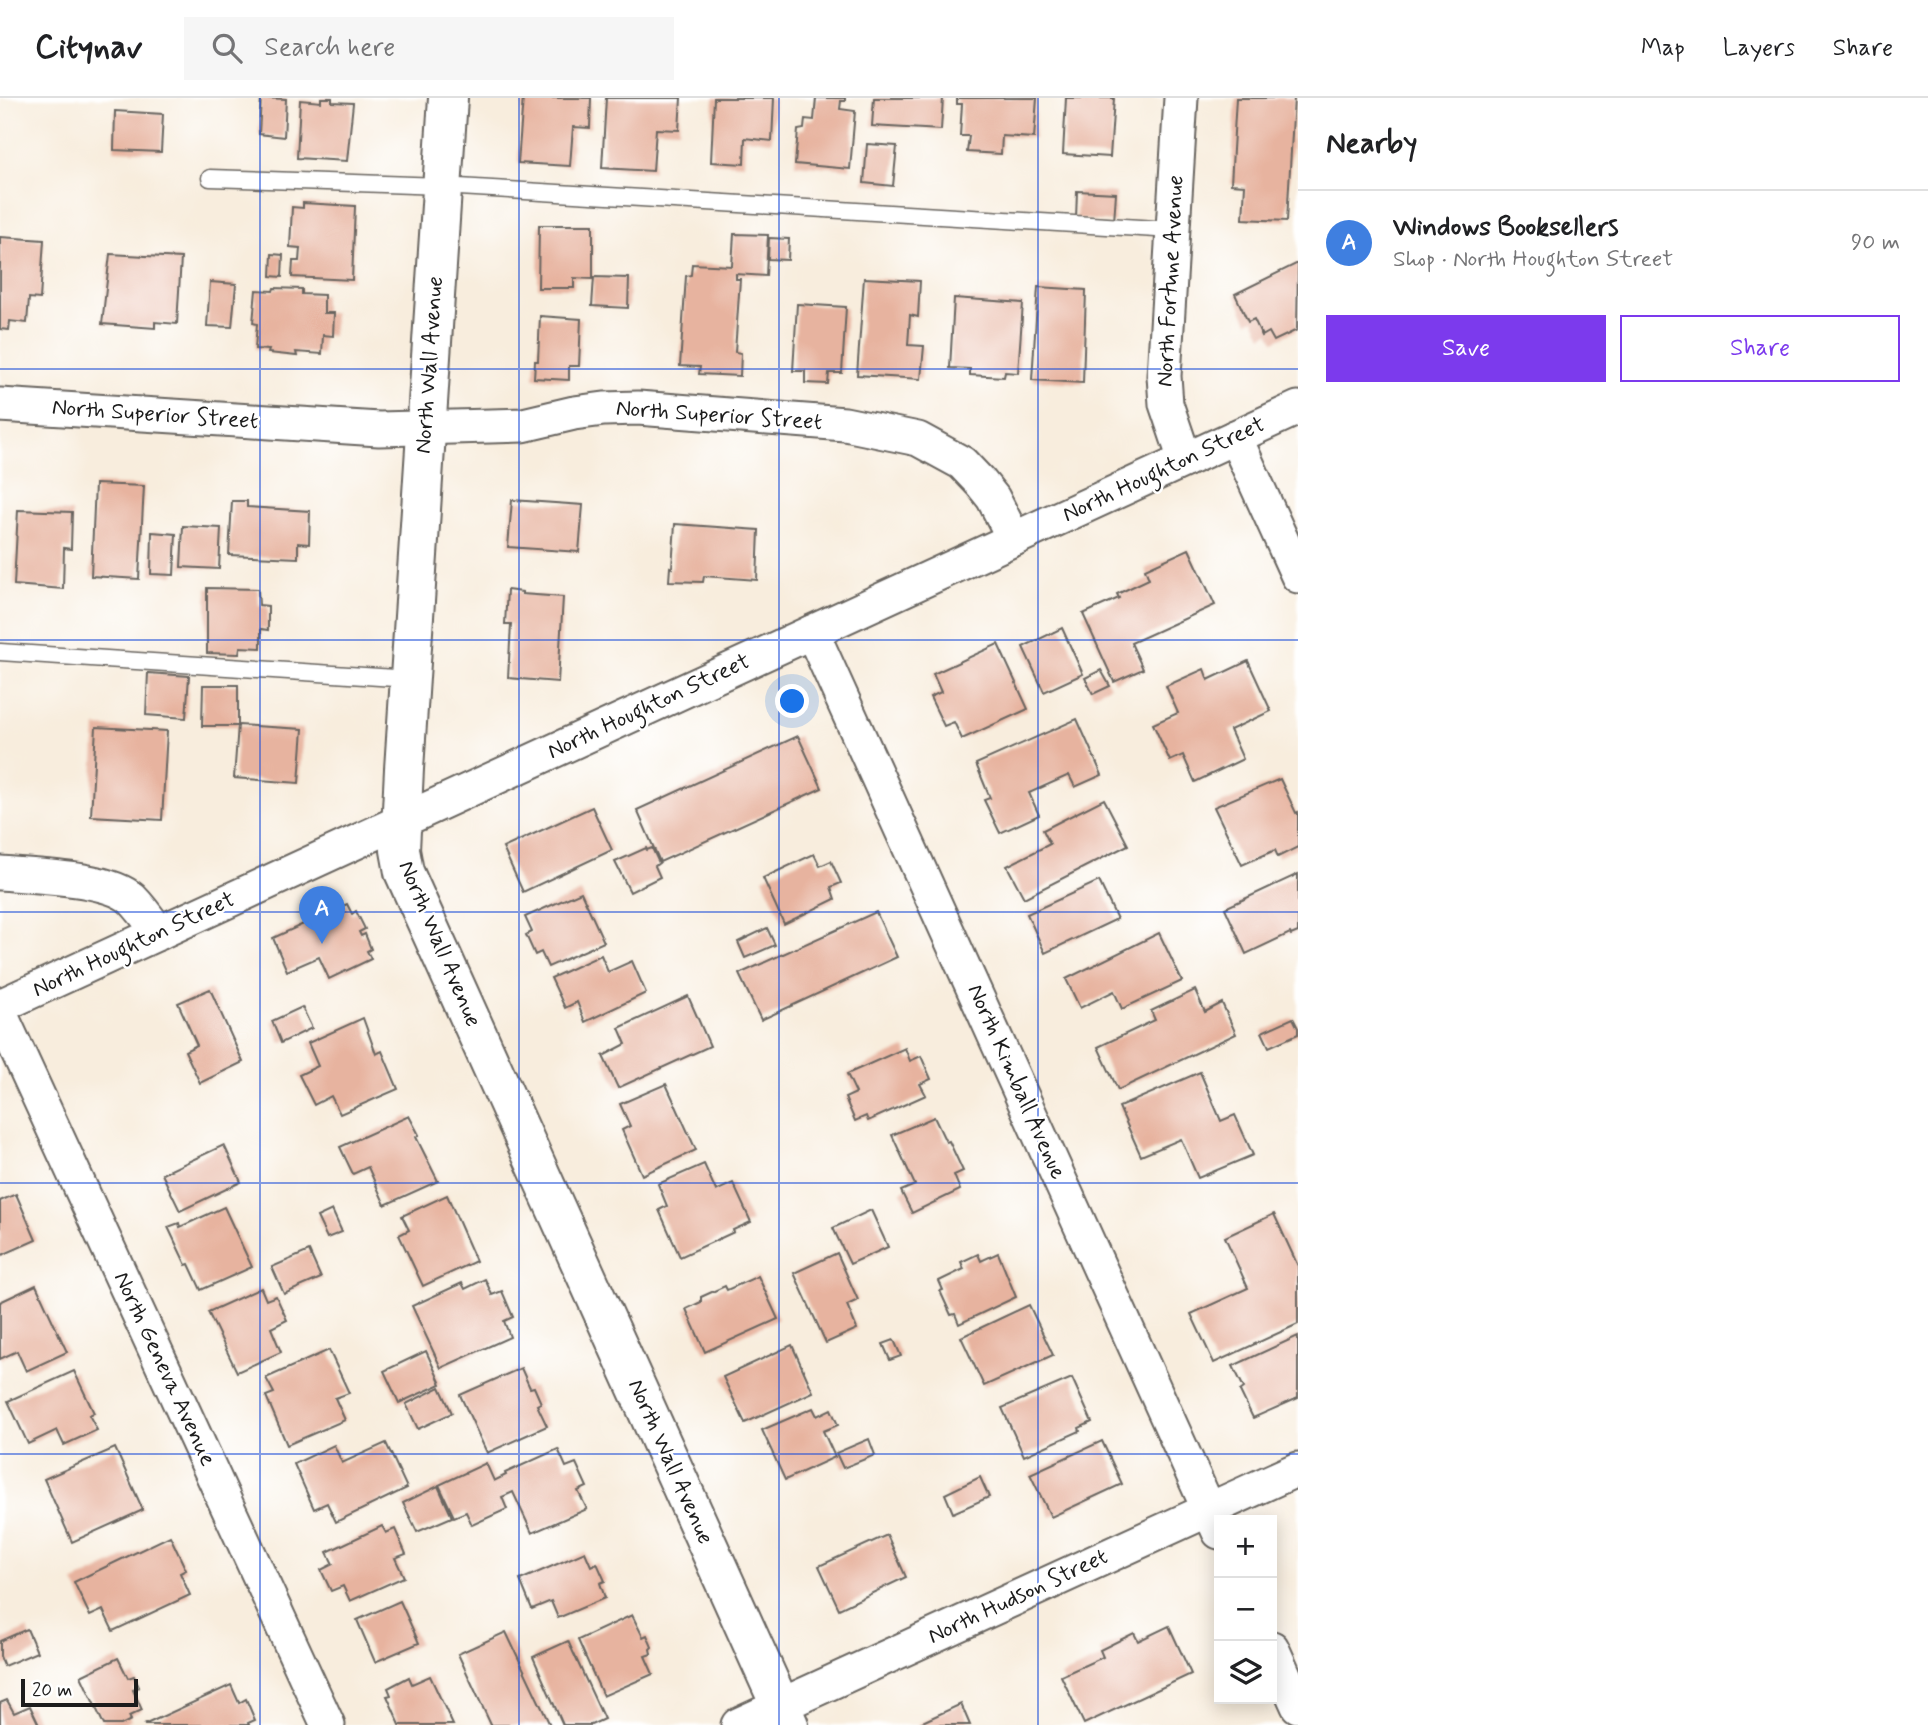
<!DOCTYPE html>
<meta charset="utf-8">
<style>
body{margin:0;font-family:Mynerve,sans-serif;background:#f6f6f6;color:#202124}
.controls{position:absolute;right:21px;bottom:21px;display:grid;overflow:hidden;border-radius:0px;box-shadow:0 4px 18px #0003}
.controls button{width:63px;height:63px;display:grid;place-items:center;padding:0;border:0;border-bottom:2px solid #e0e0e0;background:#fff;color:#202124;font:35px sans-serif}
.scale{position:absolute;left:21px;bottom:18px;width:117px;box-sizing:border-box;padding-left:7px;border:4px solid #1c1c1c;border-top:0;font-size:19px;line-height:24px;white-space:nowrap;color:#1c1c1c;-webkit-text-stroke:5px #fff;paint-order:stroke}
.you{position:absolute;left:793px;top:604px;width:24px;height:24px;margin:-18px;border:5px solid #fff;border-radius:50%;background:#1a73e8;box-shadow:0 0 0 10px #1a73e833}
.badge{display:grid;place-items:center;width:46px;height:46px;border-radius:50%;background:#7c3aed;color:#fff;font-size:23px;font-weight:700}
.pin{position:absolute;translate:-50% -58px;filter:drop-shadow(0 2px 4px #0008)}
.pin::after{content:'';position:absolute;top:37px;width:24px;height:21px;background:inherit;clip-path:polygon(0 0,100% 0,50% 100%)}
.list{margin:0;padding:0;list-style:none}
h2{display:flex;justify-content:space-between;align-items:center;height:91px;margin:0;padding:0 28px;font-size:30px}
h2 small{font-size:23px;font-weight:400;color:#757577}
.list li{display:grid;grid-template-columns:46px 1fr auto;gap:21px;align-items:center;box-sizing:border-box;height:105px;padding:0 28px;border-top:2px solid #e0e0e0}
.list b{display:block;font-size:26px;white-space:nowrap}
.list p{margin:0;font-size:23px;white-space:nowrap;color:#757577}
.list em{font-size:23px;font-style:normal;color:#757577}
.actions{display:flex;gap:14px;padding:21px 28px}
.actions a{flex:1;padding:16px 0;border:2px solid #7c3aed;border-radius:0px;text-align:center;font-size:24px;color:#7c3aed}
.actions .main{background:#7c3aed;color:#fff}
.icon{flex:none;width:38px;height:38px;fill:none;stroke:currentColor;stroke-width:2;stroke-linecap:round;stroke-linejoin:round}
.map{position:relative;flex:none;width:1298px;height:1627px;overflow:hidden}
header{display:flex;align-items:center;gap:42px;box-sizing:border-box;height:98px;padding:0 35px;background:#fff;border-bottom:2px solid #e0e0e0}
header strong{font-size:33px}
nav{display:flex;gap:38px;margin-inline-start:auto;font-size:24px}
.search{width:490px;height:63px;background:#f6f6f6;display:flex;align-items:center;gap:18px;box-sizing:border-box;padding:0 24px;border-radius:0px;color:#757577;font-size:26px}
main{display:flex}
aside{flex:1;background:#fff}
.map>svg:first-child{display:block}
.building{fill:#e7b39f}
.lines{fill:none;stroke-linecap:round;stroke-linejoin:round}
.service-casing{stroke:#696560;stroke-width:19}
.minor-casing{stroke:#696560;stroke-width:37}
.tertiary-casing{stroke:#696560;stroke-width:42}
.service{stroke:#fff;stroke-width:16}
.minor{stroke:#fff;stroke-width:33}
.tertiary{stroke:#fff;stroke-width:38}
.grid{fill:none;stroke:#1d4ed8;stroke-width:2;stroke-opacity:0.55}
.labels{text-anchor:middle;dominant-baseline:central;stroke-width:5;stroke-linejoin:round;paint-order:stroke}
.street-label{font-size:23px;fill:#1c1c1c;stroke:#fff}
</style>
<header>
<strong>Citynav</strong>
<div class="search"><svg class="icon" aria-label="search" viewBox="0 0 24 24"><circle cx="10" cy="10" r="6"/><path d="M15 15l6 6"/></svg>Search here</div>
<nav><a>Map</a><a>Layers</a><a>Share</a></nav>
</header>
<main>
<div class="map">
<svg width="1298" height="1627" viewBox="0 0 1298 1627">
<rect width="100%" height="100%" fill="#fff"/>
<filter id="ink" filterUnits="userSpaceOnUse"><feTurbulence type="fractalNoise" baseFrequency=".0143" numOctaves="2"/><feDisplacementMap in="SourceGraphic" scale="14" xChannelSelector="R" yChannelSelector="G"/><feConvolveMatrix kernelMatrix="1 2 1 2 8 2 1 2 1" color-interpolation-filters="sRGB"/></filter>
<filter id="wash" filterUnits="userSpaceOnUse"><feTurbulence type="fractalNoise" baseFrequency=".00686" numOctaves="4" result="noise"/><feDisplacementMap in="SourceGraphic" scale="28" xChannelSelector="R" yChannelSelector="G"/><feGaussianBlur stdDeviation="1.57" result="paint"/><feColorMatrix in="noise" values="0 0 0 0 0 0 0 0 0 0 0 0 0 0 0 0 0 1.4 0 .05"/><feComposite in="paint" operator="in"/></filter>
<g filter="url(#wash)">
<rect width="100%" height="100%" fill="#f8eddd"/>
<g id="blocks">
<g class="building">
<polygon points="261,0 286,1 284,39 259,36"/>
<polygon points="321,0 332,0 332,4 353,5 347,63 297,60 300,2 321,4"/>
<polygon points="523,0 591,0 590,30 573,29 570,68 518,65"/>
<polygon points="606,0 681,0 679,32 656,31 653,73 602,70"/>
<polygon points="714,0 774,0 772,43 745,40 744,66 711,64"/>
<polygon points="816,0 845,0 845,3 841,3 840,11 855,13 850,71 795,66 798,32 804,31 805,21 814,22"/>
<polygon points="874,0 943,0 941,32 872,28"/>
<polygon points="957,0 1037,0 1034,40 1002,38 1001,56 967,54 969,38 960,38 962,6 957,6"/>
<polygon points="1066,0 1114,0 1110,59 1063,56"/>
<polygon points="1236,0 1294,0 1287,123 1243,121 1245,87 1231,86"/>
<polygon points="115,13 163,16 161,54 114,52"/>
<polygon points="867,46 897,48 893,88 864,85"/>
<polygon points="1077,93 1116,95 1114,124 1076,121"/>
<polygon points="303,105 355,108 352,182 292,179 293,163 299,163 300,150 290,149 292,109 303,110"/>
<polygon points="539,127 593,127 593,181 574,180 574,190 538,190"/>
<polygon points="734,136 768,137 766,178 736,176 736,181 740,181 735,254 741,255 740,278 699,276 700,269 680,268 686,178 691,177 692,166 732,168"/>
<polygon points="0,139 44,142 40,201 29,200 27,225 10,223 9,232 0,231"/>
<polygon points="769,140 789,141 788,162 768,161"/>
<polygon points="110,156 181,160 177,226 155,224 155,230 102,226"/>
<polygon points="272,156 283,157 282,179 271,178"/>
<polygon points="1298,165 1297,232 1274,243 1269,234 1262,238 1254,221 1248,224 1235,196"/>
<polygon points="594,179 629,180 628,210 592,208"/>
<polygon points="864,180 920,183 918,219 910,217 908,247 924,248 921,281 857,277"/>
<polygon points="210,184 236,186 232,229 207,228"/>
<polygon points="1038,189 1086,192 1083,285 1032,282"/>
<polygon points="274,190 302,191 302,196 324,197 324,215 334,215 333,238 323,237 322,256 296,254 297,258 268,255 269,252 255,251 257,226 253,225 256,192 273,193"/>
<polygon points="954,200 1023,205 1018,275 1005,274 1004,279 970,277 970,271 950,270"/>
<polygon points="797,206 846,209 842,275 829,275 828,286 805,285 805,273 793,273"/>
<polygon points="540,218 581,221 579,268 569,268 569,282 534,280 535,263 538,263"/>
<polygon points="95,386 144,388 139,481 91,478"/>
<polygon points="512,402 583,407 579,454 508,449"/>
<polygon points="232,403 247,403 247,409 310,413 309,446 298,445 298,460 229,457"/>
<polygon points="18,412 72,414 71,451 64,450 63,491 14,487"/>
<polygon points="675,426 759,432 757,482 704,478 703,484 669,483 670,469 672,470"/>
<polygon points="183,428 221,430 219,471 181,469"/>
<polygon points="152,434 176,436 174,477 151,476"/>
<polygon points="1189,451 1215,507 1131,545 1143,571 1114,584 1083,516 1119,500 1117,496 1149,481 1145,471"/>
<polygon points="207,490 258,491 259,507 268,508 268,532 261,531 261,550 240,549 239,556 207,555"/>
<polygon points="507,492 522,494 522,496 563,499 558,584 508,580 511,526 505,526"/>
<polygon points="1062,530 1083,576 1044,594 1023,549"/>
<polygon points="998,546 1028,611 962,641 954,624 944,628 930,599 941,594 933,576"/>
<polygon points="1248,563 1271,613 1230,632 1243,661 1195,684 1183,657 1170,663 1153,626 1178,615 1166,588 1204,571 1208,582"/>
<polygon points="1101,572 1110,588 1093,596 1085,580"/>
<polygon points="148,575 189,578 186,620 146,617"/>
<polygon points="203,587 238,587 238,628 202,628"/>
<polygon points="1077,621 1102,677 1075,689 1069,677 1029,695 1039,717 1000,735 984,702 990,700 976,666"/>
<polygon points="238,627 303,631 299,685 234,680"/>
<polygon points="96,629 167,633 162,722 91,718"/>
<polygon points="798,638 822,690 660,764 637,712"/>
<polygon points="1280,681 1296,715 1298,714 1298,749 1278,759 1275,752 1242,767 1214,709"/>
<polygon points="1104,701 1128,747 1024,800 1007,768 1050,746 1043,732"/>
<polygon points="592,709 612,752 523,794 503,750"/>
<polygon points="646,750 647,752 652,750 659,765 655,768 660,779 630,794 615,764"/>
<polygon points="814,756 820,768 831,763 841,785 831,789 835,801 784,826 763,780"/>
<polygon points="1298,776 1298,834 1291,837 1290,835 1246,856 1225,810"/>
<polygon points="1099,783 1117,821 1045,855 1027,816"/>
<polygon points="581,794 604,844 548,869 541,854 535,857 526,837 532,834 525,819"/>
<polygon points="347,806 352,816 356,813 365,831 359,834 361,838 365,836 371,851 367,853 371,861 329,881 319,859 287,873 273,840"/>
<polygon points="876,814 897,859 761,922 739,876"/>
<polygon points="767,830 775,847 745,860 738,844"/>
<polygon points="1159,835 1182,883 1122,911 1114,893 1080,910 1066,881"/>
<polygon points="601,857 608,874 632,863 646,895 585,924 577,904 565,910 551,880"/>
<polygon points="210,891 243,964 200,985 185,953 197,947 178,905"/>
<polygon points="1195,892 1205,914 1222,905 1236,936 1118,992 1098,949 1155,922 1151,913"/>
<polygon points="688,898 710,948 618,990 603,958 626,946 619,930"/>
<polygon points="302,909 312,930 281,945 272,923"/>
<polygon points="363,920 376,956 382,953 398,991 340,1016 331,998 314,1007 299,977 318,968 308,945"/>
<polygon points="1293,920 1298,930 1298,936 1269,949 1262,934"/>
<polygon points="905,950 910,963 921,958 931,981 920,986 926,997 868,1023 866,1018 855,1023 845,1000 856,995 847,976"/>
<polygon points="1200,974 1221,1023 1235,1017 1253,1057 1198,1080 1181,1041 1141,1058 1119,1009"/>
<polygon points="666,986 696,1052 642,1077 622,1032 630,1028 620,1006"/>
<polygon points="409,1018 419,1037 416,1039 438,1083 385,1107 368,1069 353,1076 340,1049"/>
<polygon points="934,1019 946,1044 949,1043 963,1073 954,1077 960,1092 912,1115 901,1093 915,1087 892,1037"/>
<polygon points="224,1047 241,1084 180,1113 162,1076"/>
<polygon points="704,1066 716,1093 733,1085 751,1124 733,1132 734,1134 680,1159 659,1112 667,1108 658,1086"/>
<polygon points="16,1096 36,1142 0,1158 0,1103"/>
<polygon points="447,1097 476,1163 423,1188 399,1137 409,1132 402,1118"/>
<polygon points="224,1109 252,1169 201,1192 189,1166 186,1167 168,1129 179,1125 180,1129"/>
<polygon points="332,1112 342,1134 327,1140 317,1119"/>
<polygon points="871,1112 888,1149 850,1166 833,1130"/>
<polygon points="1274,1116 1298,1168 1298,1226 1214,1265 1191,1216 1248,1190 1225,1139"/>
<polygon points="309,1153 321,1180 284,1196 272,1169"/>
<polygon points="837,1155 858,1202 847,1207 857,1231 826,1245 794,1175"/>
<polygon points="998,1155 1016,1199 959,1226 955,1216 951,1217 940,1193 943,1192 939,1183 964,1171 961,1164 978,1156 981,1163"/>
<polygon points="758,1178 778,1221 705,1254 686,1211 701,1204 701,1199 725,1188 727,1192"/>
<polygon points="485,1181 492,1197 502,1193 513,1219 504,1223 510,1239 441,1270 412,1208 462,1185 465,1191"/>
<polygon points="36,1187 67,1254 26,1273 17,1253 0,1261 0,1204"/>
<polygon points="261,1190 266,1202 276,1198 287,1222 271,1230 281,1254 237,1274 208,1214"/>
<polygon points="1029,1207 1053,1257 984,1288 961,1239"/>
<polygon points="1298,1238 1298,1300 1253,1320 1240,1293 1244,1290 1233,1268"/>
<polygon points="894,1242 901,1258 890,1262 883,1246"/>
<polygon points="792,1247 813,1294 745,1325 723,1279"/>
<polygon points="329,1252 349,1295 335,1300 345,1322 287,1347 266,1298 274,1295 266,1280"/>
<polygon points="426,1253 441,1286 399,1305 384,1273"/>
<polygon points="521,1270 530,1290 534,1289 541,1305 537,1307 547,1328 487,1355 460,1297"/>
<polygon points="74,1273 94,1315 89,1317 97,1332 64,1347 57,1332 28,1346 8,1303"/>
<polygon points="1072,1280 1092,1324 1079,1330 1080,1333 1024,1358 1002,1310"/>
<polygon points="440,1289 452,1315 418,1331 406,1306"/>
<polygon points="813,1310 817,1318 831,1311 838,1327 823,1333 835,1359 785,1382 762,1332"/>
<polygon points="869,1341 875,1357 843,1370 836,1355"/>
<polygon points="1102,1343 1122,1386 1051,1419 1030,1376"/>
<polygon points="386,1345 407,1390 336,1424 327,1405 314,1411 294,1366 334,1347 342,1365"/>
<polygon points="115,1350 143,1412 72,1444 44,1381"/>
<polygon points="558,1351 566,1369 576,1365 587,1389 578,1393 587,1411 532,1435 513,1394 502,1399 507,1411 472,1427 466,1414 454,1419 439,1387 486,1365 494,1383 506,1377 505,1375"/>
<polygon points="980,1379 989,1399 953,1415 945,1396"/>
<polygon points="438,1388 452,1419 417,1434 403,1405"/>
<polygon points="382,1428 386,1435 395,1431 406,1456 395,1460 404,1479 350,1503 343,1488 331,1493 321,1472 333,1466 327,1454"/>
<polygon points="887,1437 906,1479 839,1511 819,1468"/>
<polygon points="170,1438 186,1472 180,1475 190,1497 113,1533 103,1512 90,1518 74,1484"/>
<polygon points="585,1454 591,1468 597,1465 605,1483 600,1485 605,1500 558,1520 551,1503 532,1511 520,1482"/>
<polygon points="400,1503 419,1545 375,1564 357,1522"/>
<polygon points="632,1517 643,1539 647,1537 652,1549 650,1551 651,1556 645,1558 653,1576 603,1598 578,1542"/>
<polygon points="1169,1528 1191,1576 1084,1626 1061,1578 1103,1559 1100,1552 1134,1535 1138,1543"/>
<polygon points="27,1531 37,1554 4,1568 0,1558 0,1543"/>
<polygon points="506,1534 550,1627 491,1627 458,1556"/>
<polygon points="568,1543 604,1621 591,1627 563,1627 533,1559"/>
<polygon points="118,1560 128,1580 134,1578 139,1589 133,1592 142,1612 129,1618 131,1622 121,1627 104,1627 81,1578"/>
<polygon points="430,1578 453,1627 400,1627 387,1598 391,1597 388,1590 409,1579 412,1586"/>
<polygon points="231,1587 239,1605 246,1601 255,1622 248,1625 249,1627 144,1627"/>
<polygon points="7,1602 14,1615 30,1608 39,1627 0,1627 0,1605"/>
<polygon points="961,1606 970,1627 916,1627"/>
</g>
</g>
</g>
<g filter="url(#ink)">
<use href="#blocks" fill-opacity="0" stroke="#696560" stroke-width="2"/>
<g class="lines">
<defs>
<g id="service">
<polyline points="210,80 442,88 1173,132"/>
<polyline points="0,554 410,581"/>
</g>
<g id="minor">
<polyline points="1181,0 1164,278 1166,306 1185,362"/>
<polyline points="0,307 379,331 523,327 574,315 604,311 638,310 845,326 918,341 962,365 981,385 993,400 1014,441"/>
<polyline points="1235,339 1298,478"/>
<polyline points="812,534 1219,1434"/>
<path d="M0 775C33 778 108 779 132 801 142 811 151 824 159 835"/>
<polyline points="0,908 1298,310"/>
<polyline points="0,915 328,1627"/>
<polyline points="1272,1550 1298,1608"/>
<polyline points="738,1627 1298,1371"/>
</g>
<polyline id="tertiary" points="448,0 404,671 400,752 404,774 789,1627"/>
</defs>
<use href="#service" class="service-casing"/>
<use href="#minor" class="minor-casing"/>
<use href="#tertiary" class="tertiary-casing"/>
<use href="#service" class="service"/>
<use href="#minor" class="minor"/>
<use href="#tertiary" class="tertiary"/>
</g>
</g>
<path class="grid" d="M260 0V1627M519 0V1627M779 0V1627M1038 0V1627M0 271H1298M0 542H1298M0 814H1298M0 1085H1298M0 1356H1298"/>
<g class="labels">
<g class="street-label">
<text transform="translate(1171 183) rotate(-87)">North Fortune Avenue</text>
<text transform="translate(430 267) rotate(-86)">North Wall Avenue</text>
<text transform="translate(155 317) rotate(4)">North Superior Street</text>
<text transform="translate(719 318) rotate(4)">North Superior Street</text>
<text transform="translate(1164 372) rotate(-25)">North Houghton Street</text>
<text transform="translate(649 609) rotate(-25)">North Houghton Street</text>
<text transform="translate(439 846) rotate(67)">North Wall Avenue</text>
<text transform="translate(134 847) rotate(-25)">North Houghton Street</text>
<text transform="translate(1016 984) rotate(66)">North Kimball Avenue</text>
<text transform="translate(164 1271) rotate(65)">North Geneva Avenue</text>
<text transform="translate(670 1364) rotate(66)">North Wall Avenue</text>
<text transform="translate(1018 1499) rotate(-25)">North Hudson Street</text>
</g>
</g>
</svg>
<div class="controls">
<button>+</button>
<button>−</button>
<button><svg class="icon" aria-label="layers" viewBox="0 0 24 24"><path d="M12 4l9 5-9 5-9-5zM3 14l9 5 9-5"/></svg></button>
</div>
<div class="scale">20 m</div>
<div class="you"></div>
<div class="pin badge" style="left:322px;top:846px;background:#3f7fe0">A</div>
</div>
<aside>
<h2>Nearby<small></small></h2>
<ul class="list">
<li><span class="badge" style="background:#3f7fe0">A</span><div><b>Windows Booksellers</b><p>Shop · North Houghton Street</p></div><em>90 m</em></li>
</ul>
<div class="actions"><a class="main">Save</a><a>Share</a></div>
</aside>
</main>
